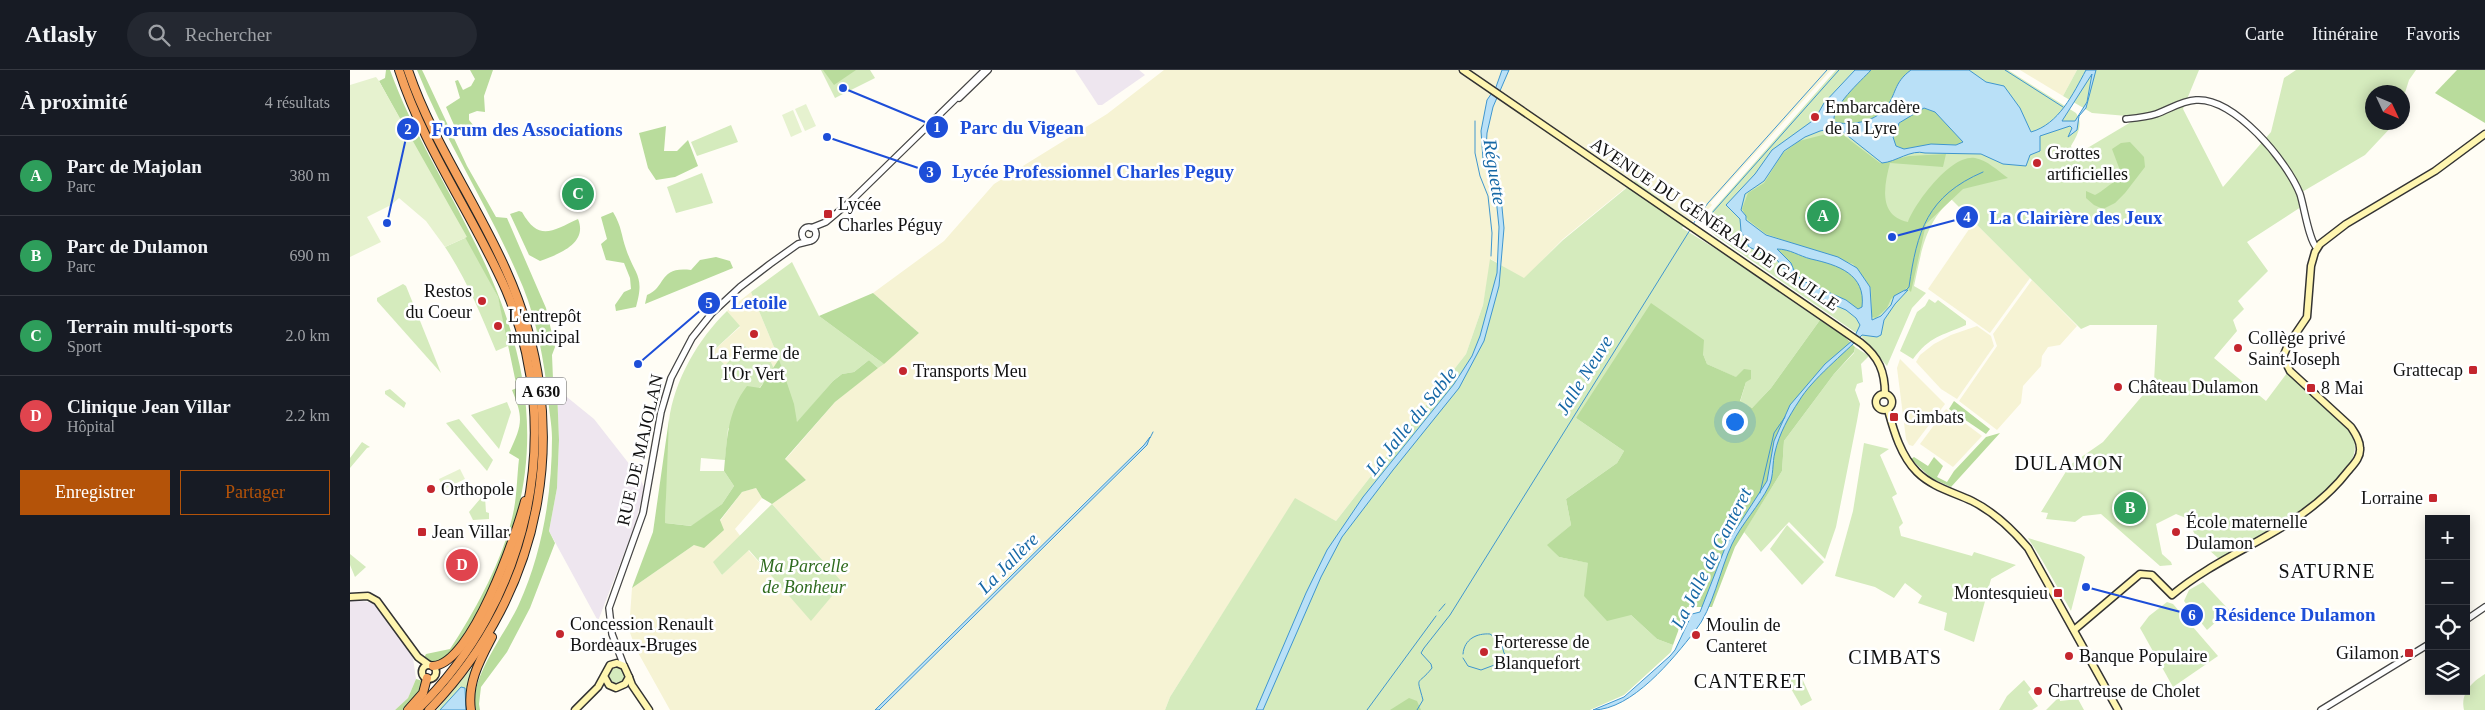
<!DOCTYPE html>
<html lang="fr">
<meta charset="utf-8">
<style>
body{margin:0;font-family:Georgia,serif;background:#242831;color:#f1f3f6}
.controls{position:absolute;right:15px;bottom:15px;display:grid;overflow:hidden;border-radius:0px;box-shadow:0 2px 12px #0003}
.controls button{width:45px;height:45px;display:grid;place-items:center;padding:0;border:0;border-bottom:1px solid #363941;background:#171b24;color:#f1f3f6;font:25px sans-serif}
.compass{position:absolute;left:2015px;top:15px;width:45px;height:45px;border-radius:50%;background:#171b24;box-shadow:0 2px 12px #0003;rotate:134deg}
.you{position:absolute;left:1384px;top:351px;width:18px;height:18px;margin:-12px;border:4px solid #fff;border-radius:50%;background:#1a73e8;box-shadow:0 0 0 8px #1a73e833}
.badge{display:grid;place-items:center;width:32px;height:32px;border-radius:50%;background:#b45309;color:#fff;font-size:16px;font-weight:700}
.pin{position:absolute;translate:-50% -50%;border:2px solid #fff;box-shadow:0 1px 5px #0006}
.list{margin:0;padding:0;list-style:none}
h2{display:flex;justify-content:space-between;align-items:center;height:65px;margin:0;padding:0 20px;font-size:21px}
h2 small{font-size:16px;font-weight:400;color:#9ea1a6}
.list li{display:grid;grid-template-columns:32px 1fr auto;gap:15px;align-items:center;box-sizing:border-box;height:80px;padding:0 20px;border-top:1px solid #363941}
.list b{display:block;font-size:19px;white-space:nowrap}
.list p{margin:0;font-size:16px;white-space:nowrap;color:#9ea1a6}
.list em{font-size:16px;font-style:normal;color:#9ea1a6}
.actions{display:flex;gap:10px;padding:15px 20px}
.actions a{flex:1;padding:11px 0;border:1px solid #b45309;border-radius:0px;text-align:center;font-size:18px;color:#b45309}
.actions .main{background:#b45309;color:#fff}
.icon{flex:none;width:28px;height:28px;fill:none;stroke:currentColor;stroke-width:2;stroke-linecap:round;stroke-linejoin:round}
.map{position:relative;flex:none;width:2135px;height:640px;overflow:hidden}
header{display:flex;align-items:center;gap:30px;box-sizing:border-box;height:70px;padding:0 25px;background:#171b24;border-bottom:1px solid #363941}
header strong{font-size:24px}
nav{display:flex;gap:28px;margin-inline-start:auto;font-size:18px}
.search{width:350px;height:45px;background:#242831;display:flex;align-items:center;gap:12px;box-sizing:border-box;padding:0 18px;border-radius:28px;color:#9ea1a6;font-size:19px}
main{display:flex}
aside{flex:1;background:#171b24}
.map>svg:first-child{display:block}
.industrial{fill:#eee6ef}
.farmland{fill:#f6f3d4}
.green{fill:#d5ebbd}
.forest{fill:#b9dc9c}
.pitch{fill:#e6f2cf}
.water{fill:#b9e0f7;stroke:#3f96cf;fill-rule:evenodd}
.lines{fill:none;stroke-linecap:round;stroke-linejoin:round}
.stream{stroke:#3f96cf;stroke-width:1}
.tertiary-casing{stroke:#444;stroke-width:8}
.secondary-casing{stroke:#333;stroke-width:9}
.motorway-casing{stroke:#222;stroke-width:10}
.tertiary{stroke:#fff;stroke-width:5.5}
.secondary{stroke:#fff6b0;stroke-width:6}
.motorway{stroke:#f5a25d;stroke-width:8}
.poi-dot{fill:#c4262e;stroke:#fff;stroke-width:2}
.labels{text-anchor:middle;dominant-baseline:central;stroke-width:5;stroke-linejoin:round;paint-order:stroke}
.shield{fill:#fff;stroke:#585858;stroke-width:1}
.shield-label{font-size:16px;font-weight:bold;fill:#111}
.poi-label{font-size:18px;fill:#111;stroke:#fff;text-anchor:start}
.street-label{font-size:18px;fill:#111;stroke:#fff}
.park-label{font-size:18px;font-style:italic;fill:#2f6b1f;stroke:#fff}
.water-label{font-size:19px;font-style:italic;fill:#1768a6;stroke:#fff}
.quarter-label{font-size:20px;letter-spacing:1px;fill:#111;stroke:#fff}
.leader{fill:none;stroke:#1d4ed8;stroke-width:2}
.callout-dot{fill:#1d4ed8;stroke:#fff;stroke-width:2}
.mark-label{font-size:15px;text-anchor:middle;font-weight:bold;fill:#fff}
.callout-label{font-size:19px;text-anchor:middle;font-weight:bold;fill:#1d4ed8;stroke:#fff;stroke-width:5;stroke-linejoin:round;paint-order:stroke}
</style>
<header>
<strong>Atlasly</strong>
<div class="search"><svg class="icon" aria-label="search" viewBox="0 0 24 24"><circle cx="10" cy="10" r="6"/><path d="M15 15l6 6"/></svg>Rechercher</div>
<nav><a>Carte</a><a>Itinéraire</a><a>Favoris</a></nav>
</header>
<main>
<aside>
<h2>À proximité<small>4 résultats</small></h2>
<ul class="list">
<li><span class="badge" style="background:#2e9e5b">A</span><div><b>Parc de Majolan</b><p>Parc</p></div><em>380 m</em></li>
<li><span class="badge" style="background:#2e9e5b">B</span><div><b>Parc de Dulamon</b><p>Parc</p></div><em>690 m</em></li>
<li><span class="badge" style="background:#2e9e5b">C</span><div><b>Terrain multi-sports</b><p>Sport</p></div><em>2.0 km</em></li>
<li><span class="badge" style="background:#e0444e">D</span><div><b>Clinique Jean Villar</b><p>Hôpital</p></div><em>2.2 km</em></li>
</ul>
<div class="actions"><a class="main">Enregistrer</a><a>Partager</a></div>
</aside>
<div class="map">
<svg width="2135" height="640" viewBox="0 0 2135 640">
<rect width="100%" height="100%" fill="#fffdf5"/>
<g class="industrial">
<polygon points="725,0 789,0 795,5 752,35 748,35"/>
<polygon points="207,319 244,349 280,395 292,412 294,419 285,455 248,551 199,461 207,418 209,370"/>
<polygon points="8,530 23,533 32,540 63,588 66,609 58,628 45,640 0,640 0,531"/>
</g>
<g class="farmland">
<polygon points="814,0 1481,0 1360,133 1362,135 1347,151 1340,151 1284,111 1213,169 1174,209 1141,189 1133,235 1116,284 986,451 945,429 820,627 815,640 320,640 286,579 279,560 282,518 344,475 370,451 392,422 406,418 412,428 385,459 391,467 364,492 372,505 398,480 461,550 493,513 422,434 456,410 435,390 485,332 569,263 523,223 594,171 644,114 757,44"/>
<polygon points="1670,0 1727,0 1713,26"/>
<polygon points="1624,152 1680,208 1640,263 1578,219"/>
<polygon points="1682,210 1727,256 1710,275 1698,277 1692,286 1691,296 1673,316 1671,333 1647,360 1609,331 1647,276 1643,264"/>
<polygon points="401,222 429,289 424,299 421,292 411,290 395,276 375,295 362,282 390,257 377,241"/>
<polygon points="1627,256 1641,266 1644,276 1607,329 1591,319 1566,292 1570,285 1584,274 1601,265"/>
<polygon points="1550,289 1595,334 1563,376 1559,375 1556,369 1547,298"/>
<polygon points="1596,339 1632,366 1603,397 1570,374"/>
</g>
<g class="green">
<polygon points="471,0 520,0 525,8 485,28"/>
<path d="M1486 0H1658L1726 43C1734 54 1727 66 1721 76L1724 86 1781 52 1777 46 1742 43 1713 26 1727 0H1849L1833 39 1873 117 1921 62 1934 8 1946 0H2066L2059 10 2053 29 2052 22H2022V52L2045 53 2015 85 1947 125 1951 137 1897 172 1918 201 1888 231 1894 239 1883 250 1887 261 1864 288 1916 331 1937 303C1952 316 1995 350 2002 364 2020 400 1951 441 1926 455L1922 454 1918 456V461L1869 489 1848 470 1836 448 1826 444 1806 454 1812 484 1821 492 1822 495 1810 496 1751 444 1733 446 1725 452 1696 449 1698 443 1691 442 1720 395 1753 372 1804 312 1807 255H1740L1731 259 1601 129C1574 156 1572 180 1564 216L1576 223 1562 238 1537 296 1512 267 1366 166 1360 160 1362 141Z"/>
<polygon points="381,55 388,72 347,86 341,72"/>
<polygon points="352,103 363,133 326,143 317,117"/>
<polygon points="1285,111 1338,149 1332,158 1379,187 1470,250 1421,318 1402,338 1390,332 1396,312 1357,294 1353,284 1226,348 1274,381 1267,393 1216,429 1221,455 1198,475 1209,487 1239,493 1281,545 1307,569 1323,575 1321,582 1274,625 1240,640 815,640 820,627 945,428 986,451 1116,284 1133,235 1140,189 1174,208 1213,170"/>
<path d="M117 167 148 227 160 275 146 281C131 245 117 210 95 177Z"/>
<polygon points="442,192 469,246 534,294 528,298 519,290 504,302 492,304 483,311 447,353 429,289 401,222"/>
<polygon points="53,214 56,216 91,303 27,231 27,228"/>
<path d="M1579 229 1585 233 1588 230 1616 251V255C1591 266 1580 266 1563 289L1550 281 1567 242 1575 236Z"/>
<path d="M377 241 390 256 362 282 375 295 395 276 411 290 421 292 424 299 378 359 375 390 351 388 350 401H374L384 416 372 434 342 456 315 453C316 419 316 384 319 351 324 310 349 268 377 241Z"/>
<polygon points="1505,277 1519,286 1511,294 1513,312 1507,314 1505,320 1510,334 1507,351 1486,457 1475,489 1439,452 1411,482 1394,462 1432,401 1434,371 1484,304 1504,283"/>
<polygon points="40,319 56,333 54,338 35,324 35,321"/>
<polygon points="157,332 161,342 149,379 121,345"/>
<polygon points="109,349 143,390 137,401 96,353"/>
<polygon points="12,372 20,377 17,378 0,398 0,388"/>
<polygon points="1514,373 1539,379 1530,385 1547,424 1542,427 1553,453 1549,457 1551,466 1622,486 1624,482 1666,495 1641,509 1624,572 1594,560 1597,543 1568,533 1572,526 1555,513 1544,528 1525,517 1485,506 1503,441"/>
<polygon points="136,422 138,427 135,427 136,442 139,443 139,449 123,450 119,442"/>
<polygon points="422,434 493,513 461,551 399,480 372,505 363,492"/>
<polygon points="1437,455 1474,492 1452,515 1420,479"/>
<polygon points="1678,468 1731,484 1735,487 1721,541 1692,490"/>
<polygon points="0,484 16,497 5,507 0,495"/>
<polygon points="1853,512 1879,540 1857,560 1834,531 1839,520"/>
<polygon points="1817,532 1823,534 1868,586 1823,617 1790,558 1799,546"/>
<polygon points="125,594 119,640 87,640"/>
<circle cx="267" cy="605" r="8"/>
<polygon points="1449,602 1462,630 1451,636 1436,610"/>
<path d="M2135 604V640H2114C2110 623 2122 612 2135 604Z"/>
<polygon points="1674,610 1681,619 1678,622 1688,636 1682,640 1649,640 1657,626"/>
<polygon points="1710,626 1710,631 1728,629 1734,640 1696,640"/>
</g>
<g class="forest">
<path d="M36 0H40C62 61 97 115 125 173 200 323 195 438 105 580L98 587 81 593 74 588 76 584 100 579C126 540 155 486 164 439 167 423 167 406 169 389L159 383C172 355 174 349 162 320L167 318 148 227 29 11 35 8Z"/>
<path d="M67 0H72L74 4 117 96 146 147 157 148 196 238 205 277 202 285 203 309 207 319 209 370 207 418 199 461 205 473 180 538 157 582 131 617 129 634 130 640H126C117 610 157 562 169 534 192 484 202 424 202 368 202 355 199 341 198 327 194 290 187 252 173 217 142 142 97 75 67 0Z"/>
<polygon points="120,0 143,0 134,26 135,42 127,41 119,44 119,50 124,56 128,55 130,59 108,64 96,37 110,28 105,11 108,10 113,20 121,16 125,9"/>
<polygon points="473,0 506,0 484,15"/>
<path d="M1521 0H1561C1543 13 1547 25 1535 39 1524 52 1499 56 1483 52 1486 31 1508 15 1521 0Z"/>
<polygon points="2107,0 2135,0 2135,53 2085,23"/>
<path d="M1573 38 1585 42 1613 72 1606 75 1581 74 1554 79 1546 76C1535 56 1561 46 1573 38Z"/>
<polygon points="316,56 314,81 327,81 338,70 348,96 325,107 306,110 298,98 289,63"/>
<path d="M1488 61 1530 93 1559 86 1596 84 1593 97 1540 93C1534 116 1528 146 1558 152 1565 133 1601 84 1625 88 1637 90 1648 101 1658 108L1613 119 1576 154 1561 222 1557 218 1541 229 1537 238 1526 248 1522 247 1521 218 1503 194 1416 164 1398 150 1392 139 1398 123 1414 113 1433 83 1449 71Z"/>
<path d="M1780 72 1794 87 1795 97 1775 123 1765 133 1753 139 1744 135 1736 128V121L1745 125C1754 121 1758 114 1767 111L1771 103 1762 79 1771 73Z"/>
<path d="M169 141 172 142C189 172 202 161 228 149 238 173 210 184 190 191L179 185 160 144Z"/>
<path d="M263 142C272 157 271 165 276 179 285 206 295 205 286 237L266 241 265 235 274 222 281 219 280 208 274 193 256 190 251 174 257 169 251 147Z"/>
<path d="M1427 179H1436C1444 182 1453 187 1461 189 1488 195 1516 204 1512 237L1508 239 1496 230 1453 211 1445 203 1441 193Z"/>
<path d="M366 187 380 191 383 198 295 234 297 225C317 217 308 196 341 200L350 190Z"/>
<polygon points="523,223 569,263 534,294 469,246"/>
<polygon points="1301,233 1354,270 1353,284 1357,294 1386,307 1394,299 1401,300 1401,309 1396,312 1390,331 1402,338 1421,318 1470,250 1494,266 1505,277 1504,282 1484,304 1434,371 1432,401 1385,477 1362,537 1337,537 1323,575 1307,569 1281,545 1257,551 1234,526 1238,493 1209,487 1197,475 1221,455 1216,429 1267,393 1274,381 1226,348"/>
<path d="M429 289 444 334 447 352 483 311 492 304 504 302 519 290 528 298 485 332 435 389 456 410 422 434 412 428 406 418 392 422 370 450 374 460 354 478 344 475 282 518 303 462 319 349 315 453 341 456 372 434 384 416 374 401C377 370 377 342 397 316L410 318Z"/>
<polygon points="1604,331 1640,359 1636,364 1599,339"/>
<polygon points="1650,363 1601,417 1581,408 1561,389 1564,387 1578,396 1584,387 1593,396 1587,407 1597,412 1604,401 1636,367"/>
<polygon points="66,609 73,611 74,616 54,640 45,640 58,628"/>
<polygon points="1059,628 1067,631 1071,640 1040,640"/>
</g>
<g class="pitch">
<polygon points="26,7 29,11 117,167 95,177 76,151 49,128 41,135 17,147 31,172 0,187 0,15"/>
<polygon points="456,34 466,56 455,61 445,39"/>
<polygon points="443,40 452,62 441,67 432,45"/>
<polygon points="110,399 115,409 94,419 89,409"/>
</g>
<g class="water">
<polygon points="1152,0 1159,0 1143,37 1137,63 1136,80 1151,127 1154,158 1149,216 1134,271 1109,318 1043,400 992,467 971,507 913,640 906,640 956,523 977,480 1013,427 1104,314 1122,286 1130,266 1147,203 1149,157 1146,128 1133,89 1131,61 1137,30 1146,17"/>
<path d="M1505 0H1521C1511 11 1481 37 1484 52 1500 56 1524 52 1535 39 1547 24 1543 13 1561 0H1619L1636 12 1654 16 1670 38 1681 62C1709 54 1723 24 1736 0H1746L1736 38 1729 46 1727 60 1718 67 1722 58 1720 56 1690 66V81L1680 85 1676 96 1653 94 1631 84 1575 83C1561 79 1546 92 1532 93L1493 62 1479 59 1470 61 1455 67 1434 81 1414 111 1395 124 1391 140 1396 146V150L1416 165 1488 187 1507 198 1520 217 1522 250 1531 246 1541 235 1544 226 1555 220H1558L1545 234 1534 250 1531 265 1527 267 1512 265C1494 284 1462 309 1449 331 1439 346 1429 364 1425 382 1422 393 1424 406 1419 416 1409 436 1392 453 1382 474 1370 499 1363 539 1345 561 1323 589 1282 640 1243 640L1274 627 1320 586 1325 580 1342 544 1350 542 1377 473 1417 411 1424 371 1440 335 1475 294 1503 270 1510 255 1506 248 1496 240 1452 221 1427 190 1399 177 1391 161 1390 149 1376 135 1405 104 1422 80 1465 49 1474 33ZM1742 4 1737 32 1725 51H1712ZM1574 38 1585 42 1613 72 1606 75 1581 74 1554 79 1546 76 1543 67 1546 64 1549 53ZM1427 179C1440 179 1449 186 1461 189 1488 195 1516 204 1512 237L1508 239 1496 230 1453 211 1445 203 1441 193Z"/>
<polygon points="800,367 797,375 529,640 525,640 794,375"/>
<polygon points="111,617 115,618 116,640 90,640"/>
</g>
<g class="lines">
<g class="stream">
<polyline points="1655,0 1713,37"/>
<polyline points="1125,51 1125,83 1130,106 1138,126 1142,163 1141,186"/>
<polyline points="1362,143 1489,0"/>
<polyline points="1343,154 1358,133 1477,0"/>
<path d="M1555 221 1559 217C1567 161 1577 126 1633 102"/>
<polyline points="800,368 803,362"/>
<polyline points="1410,423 1424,363 1435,347"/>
<polyline points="1089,541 1095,534"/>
<path d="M1113 584C1114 569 1127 563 1140 564L1151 572 1154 583 1159 589 1154 595 1147 594 1131 600 1118 596 1113 588"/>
<polyline points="1017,640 1086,546"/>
<path d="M1067 640 1073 630C1066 604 1067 617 1082 598L1081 594 1071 583 1074 578 1100 545 1340 160"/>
</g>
<defs>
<g id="tertiary">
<polyline points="609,28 638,0"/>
<path d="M1776 49C1786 48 1797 47 1806 44 1820 39 1831 31 1846 30 1884 27 1937 91 1950 124 1954 136 1959 171 1967 178"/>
<circle cx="459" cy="164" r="7"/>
<polyline points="461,158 476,152 501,131 635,0"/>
<polyline points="2116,550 2135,537"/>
<polyline points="274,596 262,564 259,538 293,443 311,342 321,308 342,268 362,243 390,217 420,194 448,174 460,171"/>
<polyline points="1971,640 2079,574"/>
</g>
<g id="secondary">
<path d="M1113 0 1511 273C1529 287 1535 302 1535 324"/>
<circle cx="1534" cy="332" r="8"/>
<path d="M1538 340C1544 362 1551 386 1567 402 1582 417 1603 422 1622 431 1644 442 1662 459 1678 478L1768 640"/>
<polyline points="0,527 18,526 27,531 68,587 79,595"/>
<path d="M1724 560 1790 504 1802 505 1822 525C1878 478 1952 461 1998 401 2004 394 2011 387 2010 378 2010 370 2005 363 2001 357L1940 301 1933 287 1938 275 1957 247 1961 196 1965 182 1970 174 1996 154 2085 101 2135 64"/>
<circle cx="79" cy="602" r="7"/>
<polyline points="279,607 282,615 299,640"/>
<polyline points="225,640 248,617 260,595 267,593 274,596 279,607 275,614 266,618 259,615 254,606"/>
</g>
<g id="motorway">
<path d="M49 0C74 78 123 145 156 220 217 364 178 532 67 640"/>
<path d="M58 0C82 71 126 132 156 200 225 353 196 519 79 640"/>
<path d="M83 596C122 594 166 465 175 431"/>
<polyline points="58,640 73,623 77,608"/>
<path d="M121 640C117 613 130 590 142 567"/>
</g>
</defs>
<use href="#tertiary" class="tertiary-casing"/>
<use href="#secondary" class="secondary-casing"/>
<use href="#motorway" class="motorway-casing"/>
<use href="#tertiary" class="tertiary"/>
<use href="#secondary" class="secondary"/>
<use href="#motorway" class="motorway"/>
</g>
<g class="poi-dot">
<circle cx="1465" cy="47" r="5"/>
<circle cx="1687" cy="93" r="5"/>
<rect x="473" y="139" width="10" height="10" rx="2.5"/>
<circle cx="132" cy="231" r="5"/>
<circle cx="148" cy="256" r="5"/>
<circle cx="404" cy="264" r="5"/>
<circle cx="1888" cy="278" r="5"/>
<rect x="2118" y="295" width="10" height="10" rx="2.5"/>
<circle cx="553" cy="301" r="5"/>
<circle cx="1768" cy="317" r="5"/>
<rect x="1956" y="313" width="10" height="10" rx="2.5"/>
<rect x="1539" y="342" width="10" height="10" rx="2.5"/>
<circle cx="81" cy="419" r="5"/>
<rect x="2078" y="423" width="10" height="10" rx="2.5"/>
<rect x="67" y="457" width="10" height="10" rx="2.5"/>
<circle cx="1826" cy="462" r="5"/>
<rect x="1703" y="518" width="10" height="10" rx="2.5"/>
<circle cx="210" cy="564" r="5"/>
<circle cx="1346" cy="565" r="5"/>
<circle cx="1134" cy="582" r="5"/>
<rect x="2054" y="578" width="10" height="10" rx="2.5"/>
<circle cx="1719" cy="586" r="5"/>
<circle cx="1688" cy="621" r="5"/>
</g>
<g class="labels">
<rect class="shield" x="166" y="307.5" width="50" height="27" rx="4"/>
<g class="shield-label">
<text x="191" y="321">A 630</text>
</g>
<g class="poi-label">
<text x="1475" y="37">Embarcadère<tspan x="1475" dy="21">de la Lyre</tspan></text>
<text x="1697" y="83">Grottes<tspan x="1697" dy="21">artificielles</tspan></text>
<text x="488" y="134">Lycée<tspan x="488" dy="21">Charles Péguy</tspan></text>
<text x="122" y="221" text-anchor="end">Restos<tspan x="122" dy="21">du Coeur</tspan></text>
<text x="158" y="246">L'entrepôt<tspan x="158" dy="21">municipal</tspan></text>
<text x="1898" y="268">Collège privé<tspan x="1898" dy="21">Saint-Joseph</tspan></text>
<text x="404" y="283" text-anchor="middle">La Ferme de<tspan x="404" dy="21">l'Or Vert</tspan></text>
<text x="2113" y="300" text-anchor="end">Grattecap</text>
<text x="563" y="301">Transports Meu</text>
<text x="1778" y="317">Château Dulamon</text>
<text x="1971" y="318">8 Mai</text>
<text x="1554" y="347">Cimbats</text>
<text x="91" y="419">Orthopole</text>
<text x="2073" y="428" text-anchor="end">Lorraine</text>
<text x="1836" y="452">École maternelle<tspan x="1836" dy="21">Dulamon</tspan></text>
<text x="82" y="462">Jean Villar</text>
<text x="1698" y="523" text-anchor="end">Montesquieu</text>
<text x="220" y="554">Concession Renault<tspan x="220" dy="21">Bordeaux-Bruges</tspan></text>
<text x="1356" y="555">Moulin de<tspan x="1356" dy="21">Canteret</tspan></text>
<text x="1144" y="572">Forteresse de<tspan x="1144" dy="21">Blanquefort</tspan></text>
<text x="2049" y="583" text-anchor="end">Gilamon</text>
<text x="1729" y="586">Banque Populaire</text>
<text x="1698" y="621">Chartreuse de Cholet</text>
</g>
<g class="street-label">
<text transform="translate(1365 154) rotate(34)">AVENUE DU GÉNÉRAL DE GAULLE</text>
<text transform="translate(290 380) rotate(-77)">RUE DE MAJOLAN</text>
</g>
<g class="park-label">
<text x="454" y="496">Ma Parcelle<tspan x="454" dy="21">de Bonheur</tspan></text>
</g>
<g class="water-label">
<text transform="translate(1145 102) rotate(81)">Réguette</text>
<text transform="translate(1234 305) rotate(-58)">Jalle Neuve</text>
<text transform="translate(1061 351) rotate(-51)">La Jalle du Sable</text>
<text transform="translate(1361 488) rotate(-63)">La Jalle de Canteret</text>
<text transform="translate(658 493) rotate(-45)">La Jallère</text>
</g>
<g class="quarter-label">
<text x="1719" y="393">DULAMON</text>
<text x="1977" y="501">SATURNE</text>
<text x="1545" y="587">CIMBATS</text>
<text x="1400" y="611">CANTERET</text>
</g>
</g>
<path class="leader" d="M493 18L587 57M37 153L58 59M477 67L580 102M1542 167L1617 147M288 294L359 233M1736 517L1842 545"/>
<g class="callout-dot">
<circle cx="493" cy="18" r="5"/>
<circle cx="37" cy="153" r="5"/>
<circle cx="477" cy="67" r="5"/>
<circle cx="1542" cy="167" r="5"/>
<circle cx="288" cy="294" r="5"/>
<circle cx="1736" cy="517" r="5"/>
<circle cx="587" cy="57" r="12"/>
<circle cx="58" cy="59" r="12"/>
<circle cx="580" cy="102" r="12"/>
<circle cx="1617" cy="147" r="12"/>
<circle cx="359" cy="233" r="12"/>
<circle cx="1842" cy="545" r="12"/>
</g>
<g class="mark-label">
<text x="587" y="62">1</text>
<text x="58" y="64">2</text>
<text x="580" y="107">3</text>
<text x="1617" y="152">4</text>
<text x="359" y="238">5</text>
<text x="1842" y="550">6</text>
</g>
<g class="callout-label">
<text x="672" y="64">Parc du Vigean</text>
<text x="177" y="66">Forum des Associations</text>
<text x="743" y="108">Lycée Professionnel Charles Peguy</text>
<text x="1726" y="154">La Clairière des Jeux</text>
<text x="409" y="239">Letoile</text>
<text x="1945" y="551">Résidence Dulamon</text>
</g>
</svg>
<div class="controls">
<button>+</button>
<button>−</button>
<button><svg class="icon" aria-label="locate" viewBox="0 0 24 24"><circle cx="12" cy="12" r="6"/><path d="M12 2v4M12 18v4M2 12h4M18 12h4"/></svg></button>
<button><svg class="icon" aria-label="layers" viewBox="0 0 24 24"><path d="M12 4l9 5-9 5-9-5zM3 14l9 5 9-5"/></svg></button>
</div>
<svg class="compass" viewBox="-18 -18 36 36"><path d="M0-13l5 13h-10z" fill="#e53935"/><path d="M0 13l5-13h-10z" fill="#9ea1a6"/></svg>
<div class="you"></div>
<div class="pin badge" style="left:1473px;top:146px;background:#2e9e5b">A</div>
<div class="pin badge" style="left:1780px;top:438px;background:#2e9e5b">B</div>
<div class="pin badge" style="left:228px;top:124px;background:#2e9e5b">C</div>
<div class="pin badge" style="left:112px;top:495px;background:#e0444e">D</div>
</div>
</main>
